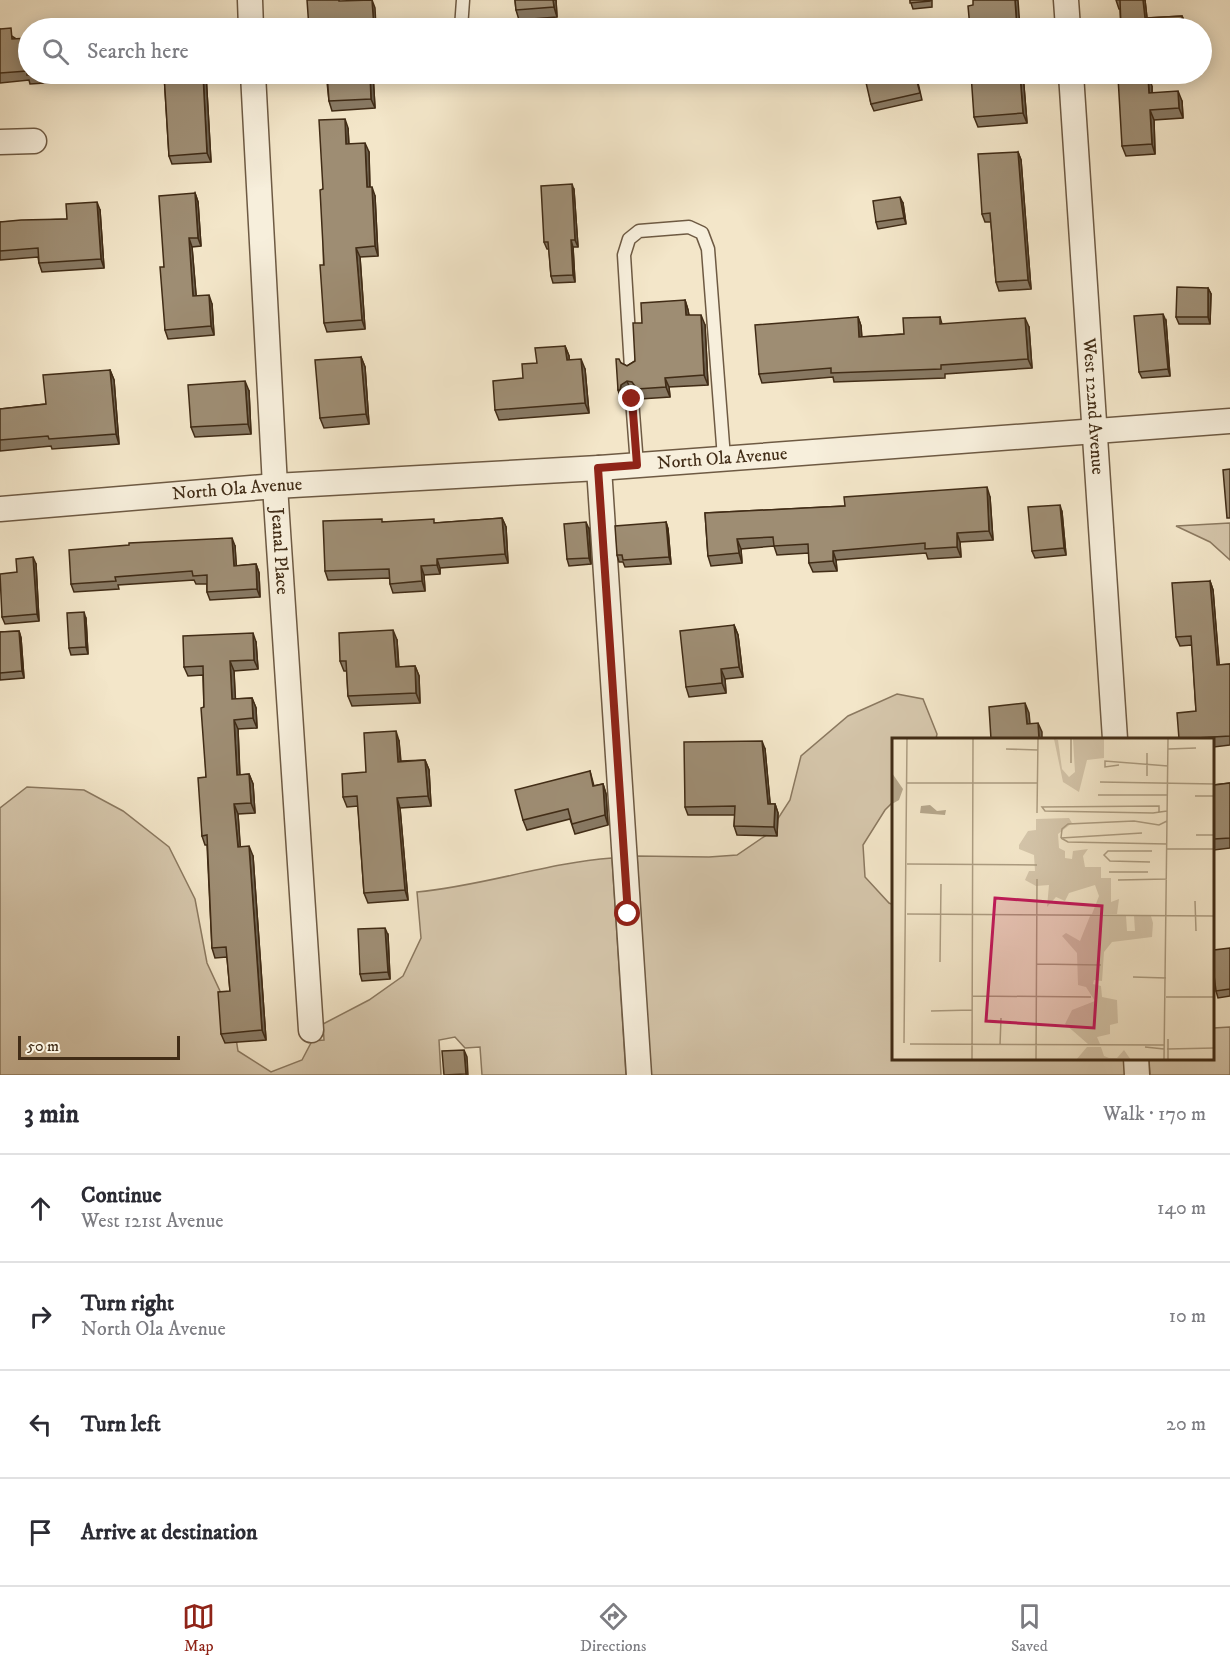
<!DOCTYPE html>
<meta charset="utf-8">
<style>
body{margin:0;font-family:"IM FELL DW Pica",serif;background:#f7f7f7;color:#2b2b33}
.scale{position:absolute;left:18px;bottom:15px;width:162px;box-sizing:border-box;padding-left:6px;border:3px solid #412c16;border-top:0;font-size:16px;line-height:21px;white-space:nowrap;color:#412c16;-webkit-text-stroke:4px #f7efdc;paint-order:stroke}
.stop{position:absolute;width:18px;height:18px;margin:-14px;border:4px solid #8f2418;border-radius:50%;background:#fff}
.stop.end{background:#8f2418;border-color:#fff;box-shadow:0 2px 6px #0008}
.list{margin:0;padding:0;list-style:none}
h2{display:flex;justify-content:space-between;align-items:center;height:78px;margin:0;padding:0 24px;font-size:26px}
h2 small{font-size:20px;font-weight:400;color:#7c7c81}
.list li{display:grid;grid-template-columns:39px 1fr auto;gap:18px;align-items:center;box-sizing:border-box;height:108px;padding:0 24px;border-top:2px solid #e1e1e2}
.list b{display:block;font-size:22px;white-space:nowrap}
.list p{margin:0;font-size:20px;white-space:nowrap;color:#7c7c81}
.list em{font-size:20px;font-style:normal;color:#7c7c81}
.icon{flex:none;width:33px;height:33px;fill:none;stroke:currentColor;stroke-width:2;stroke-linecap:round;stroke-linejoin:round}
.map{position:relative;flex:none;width:1230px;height:1075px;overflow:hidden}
.search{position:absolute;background:#fff;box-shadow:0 3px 15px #0003;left:18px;right:18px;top:18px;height:66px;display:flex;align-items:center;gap:15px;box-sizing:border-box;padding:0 21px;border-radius:33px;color:#7c7c81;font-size:22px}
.sheet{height:510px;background:#fff}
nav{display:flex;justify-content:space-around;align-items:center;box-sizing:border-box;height:84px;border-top:2px solid #e1e1e2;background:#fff;font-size:16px;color:#7c7c81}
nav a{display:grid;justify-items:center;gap:3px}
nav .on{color:#8f2418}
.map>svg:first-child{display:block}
.green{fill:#d5c6ab;stroke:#8b7960;stroke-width:1.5}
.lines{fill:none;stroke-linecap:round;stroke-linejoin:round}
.lane-casing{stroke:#6e5a43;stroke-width:15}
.street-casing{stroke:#6e5a43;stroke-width:27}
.lane{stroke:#f7efdc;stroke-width:12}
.street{stroke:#f7efdc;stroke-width:24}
.wall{fill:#887963;stroke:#412c16;stroke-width:1.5}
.shaded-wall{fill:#6f6350;stroke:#412c16;stroke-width:1.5}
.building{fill:#9e8d73;stroke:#412c16;stroke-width:1.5}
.route{stroke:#8f2418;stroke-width:8}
.labels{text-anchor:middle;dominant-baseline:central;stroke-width:6;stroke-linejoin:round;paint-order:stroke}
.street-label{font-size:18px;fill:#412c16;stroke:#f7efdc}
.inset-road{fill:none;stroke:#ac9c81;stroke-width:1.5}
.view{fill:#c2185b;fill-opacity:0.15;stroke:#c2185b;stroke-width:3}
.inset-edge{fill:none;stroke:#412c16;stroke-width:3}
</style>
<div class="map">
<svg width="1230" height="1075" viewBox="0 0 1230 1075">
<rect width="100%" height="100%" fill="#f3e6c9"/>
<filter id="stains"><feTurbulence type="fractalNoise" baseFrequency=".00333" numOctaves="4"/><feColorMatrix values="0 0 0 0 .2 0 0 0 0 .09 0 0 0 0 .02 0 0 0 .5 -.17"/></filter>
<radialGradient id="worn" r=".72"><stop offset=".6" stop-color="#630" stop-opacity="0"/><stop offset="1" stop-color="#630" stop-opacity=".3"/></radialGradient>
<g class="green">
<polygon points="1230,523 1230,560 1210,542 1176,526"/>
<polygon points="897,694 923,699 937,734 936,739 894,739 894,801 885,810 863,845 865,877 889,903 894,905 894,1058 1124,1059 1125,1075 651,1075 637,856 709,857 737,855 768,834 790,800 801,756 848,716"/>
<path d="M27 787 84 790 123 811 169 847 195 899 207 963 233 1019 238 1051 271 1072 302 1060 312 1041 324 1040 323 1024 369 1000 403 976 421 938 417 892C483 886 546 863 612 858L626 1075H482L480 1047 465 1048 455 1037 439 1040 441 1075H0V808Z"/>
<polygon points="1230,1027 1230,1075 1150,1075 1149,1059 1214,1058 1214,1028"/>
</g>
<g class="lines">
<defs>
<g id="lane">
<polyline points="461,28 463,0"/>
<polyline points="474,74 475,75"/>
<polyline points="631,368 624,255 629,239 639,231 689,227 702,233 708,249 724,458"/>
<polyline points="632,399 637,465"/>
</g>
<g id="street">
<polyline points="250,0 251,28"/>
<polyline points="1066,0 1068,28"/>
<path id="s1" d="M253 74 275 486 311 1030"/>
<path id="s2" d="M1071 74 1115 739"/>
<polyline points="0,142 34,141"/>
<polyline points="599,468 639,1075"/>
<path id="s3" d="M0 509 275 486 599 468 1230 421"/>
<polyline points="1136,1058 1137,1075"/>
</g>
</defs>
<use href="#lane" class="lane-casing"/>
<use href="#street" class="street-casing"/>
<use href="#lane" class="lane"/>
<use href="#street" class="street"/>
</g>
<g class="wall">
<polygon points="515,0 556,0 557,17 519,20 516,10"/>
<polygon points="910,0 932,0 932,7 913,9"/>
<polygon points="1116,0 1145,0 1147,18 1182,16 1186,25 1121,28 1120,9 1119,9"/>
<polygon points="0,29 15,38 28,74 89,74 90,80 30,84 29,80 0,83"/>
<polygon points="164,74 206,74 211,162 172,164 169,156"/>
<polygon points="313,74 373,74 375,108 332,111 329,101 327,82 316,83"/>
<polygon points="866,74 916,74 922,100 874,111 871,104"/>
<polygon points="1023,74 1027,123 978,127 974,117"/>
<polygon points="1152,86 1152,93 1182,101 1183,118 1154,120 1155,154 1126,156 1122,146"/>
<polygon points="348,128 349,144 369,152 370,187 375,196 378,256 360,257 365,329 327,332 324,323 323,189"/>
<polygon points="1018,152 1021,160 1031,289 999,291 996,282 991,222 985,222 982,214"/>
<polygon points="574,190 578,247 573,247 575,282 553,283 551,276 549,249 547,249 544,242"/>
<polygon points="195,193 198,202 201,246 192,247 196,296 212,304 214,335 168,339 165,330 164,267"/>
<polygon points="903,203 906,224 878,229 876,222"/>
<polygon points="100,210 104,268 42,272 39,263 38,257 0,260 0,222 67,219"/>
<polygon points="1208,288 1211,294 1210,324 1179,324 1176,317"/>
<polygon points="685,300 688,310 689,315 705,325 708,385 669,387 670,397 640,399 636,392 631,391 625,395 624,400 621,400 618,390 621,363 627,366 635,361 642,323"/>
<polygon points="858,317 861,326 862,337 904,334 940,317 942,324 1029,327 1032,368 945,374 945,378 834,382 833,377 762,383 759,374"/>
<polygon points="1166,321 1170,376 1142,378 1139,372"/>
<polygon points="565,346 569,356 569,360 585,369 589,413 499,420 495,410 537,363"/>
<polygon points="361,357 365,367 369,424 324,428 320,418"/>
<polygon points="110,370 114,380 119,444 52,449 51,446 0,451 0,409 46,404"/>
<polygon points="249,391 251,434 195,437 191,427"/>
<polygon points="990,497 993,540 960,542 961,557 928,559 926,553 836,560 837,571 813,572 809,563 809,553 777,555 774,546 741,549 742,563 711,566 708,556 705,513 845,506"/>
<polygon points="1062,512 1066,555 1035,558 1032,551"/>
<polygon points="502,518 506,527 508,563 440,568 440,574 424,575 425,591 393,593 390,584 390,578 328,580 325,571 383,522 436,523"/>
<polygon points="666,522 668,529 671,564 625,567 623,562 619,562 617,555"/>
<polygon points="589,529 591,564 569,566 567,559"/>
<polygon points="235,546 236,566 256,564 259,573 260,597 210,600 207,592 207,584 196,584 194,580 118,585 119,589 74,592 71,584"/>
<polygon points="36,564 39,621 5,624 2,617 17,572"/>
<polygon points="1210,581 1213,590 1219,665 1230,664 1230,745 1214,747 1214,739 1179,739 1196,711 1192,645 1180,646 1176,637"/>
<polygon points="86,619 88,654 71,655 69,648"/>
<polygon points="734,625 738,635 743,677 725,679 726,693 689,697 686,687"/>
<polygon points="19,631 21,638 24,678 0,680 0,632"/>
<polygon points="397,640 399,667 415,666 419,676 420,703 352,706 348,696 347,671 344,671 340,661"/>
<polygon points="256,642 258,669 234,671 235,699 252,698 256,708 257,728 238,729 240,775 249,774 253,784 255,813 238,814 240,847 253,856 266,1040 225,1043 221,1034 230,991 227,957 215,958 212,948 207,845 205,845 202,836 206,777 203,675 188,676 184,667"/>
<polygon points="399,741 401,761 425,760 429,770 431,806 400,808 408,900 368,903 364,893 358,806 347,807 343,797 366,772"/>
<polygon points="765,749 770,804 775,804 778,813 777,836 737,835 734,826 735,815 688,815 685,807"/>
<polygon points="590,771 594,786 603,784 606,794 608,825 575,834 570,819 527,830 523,820"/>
<polygon points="1230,783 1230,848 1214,850 1214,785"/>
<polygon points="388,935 390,979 362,981 360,974"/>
<polygon points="1230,948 1230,996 1218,998 1216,991"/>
</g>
<g class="shaded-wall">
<polygon points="372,0 375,8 376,28 374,28"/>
<polygon points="553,0 556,0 557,17 554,7"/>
<polygon points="1015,0 1018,0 1020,28 1017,28"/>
<polygon points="1143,0 1145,0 1148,27 1145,18"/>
<polygon points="1182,16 1186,25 1186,28 1183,28"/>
<polygon points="203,74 206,74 211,162 207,153"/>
<polygon points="370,74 373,74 375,108 371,99"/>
<polygon points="1020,74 1023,74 1027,123 1023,113"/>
<polygon points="1148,76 1152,86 1152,103 1149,93"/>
<polygon points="1178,91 1182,101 1183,118 1179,108"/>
<polygon points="1150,110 1154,120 1155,154 1152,144"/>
<polygon points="345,119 348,128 349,153 346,144"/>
<polygon points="365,143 369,152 370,196 367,187"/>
<polygon points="1018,152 1021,160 1031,289 1028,280"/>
<polygon points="572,184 574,190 578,247 575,240"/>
<polygon points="372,187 375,196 378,256 375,246"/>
<polygon points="195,193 198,202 201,246 198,238"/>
<polygon points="900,197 903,203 906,224 904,218"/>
<polygon points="97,202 100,210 104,268 101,259"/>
<polygon points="189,238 192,247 197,305 193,296"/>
<polygon points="571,240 573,247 575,282 573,275"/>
<polygon points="356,248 360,257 365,329 362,320"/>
<polygon points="1208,288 1211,294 1210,324 1208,317"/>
<polygon points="209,295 212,304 214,335 211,326"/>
<polygon points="685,300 688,310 690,325 686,315"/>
<polygon points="1163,314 1166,321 1170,376 1168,369"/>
<polygon points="701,315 705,325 708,385 704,375"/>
<polygon points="858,317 861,326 862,347 859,337"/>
<polygon points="1025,318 1029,327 1032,368 1028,359"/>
<polygon points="565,346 569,356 570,370 567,360"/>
<polygon points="361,357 365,367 369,424 366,414"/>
<polygon points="581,359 585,369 589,413 585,403"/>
<polygon points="110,370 114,380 119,444 116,434"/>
<polygon points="665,378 669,387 670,397 666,387"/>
<polygon points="245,381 249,391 251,434 248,424"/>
<polygon points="627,381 631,391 625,395 624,400 620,390 621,385"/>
<polygon points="987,487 990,497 993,540 989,531"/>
<polygon points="1060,505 1062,512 1066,555 1064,548"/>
<polygon points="502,518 506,527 508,563 505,554"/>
<polygon points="586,522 589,529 591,564 589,558"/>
<polygon points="666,522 668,529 671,564 669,557"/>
<polygon points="957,533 960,542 961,557 957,547"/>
<polygon points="232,538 235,546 237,574 234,566"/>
<polygon points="737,539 741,549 742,563 739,553"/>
<polygon points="833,551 836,560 837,571 833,561"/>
<polygon points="33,557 36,564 39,621 37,614"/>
<polygon points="437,559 440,568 440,574 437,565"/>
<polygon points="256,564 259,573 260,597 257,589"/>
<polygon points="421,566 424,575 425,591 422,581"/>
<polygon points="1210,581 1213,590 1220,674 1217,665"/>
<polygon points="84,612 86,619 88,654 86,647"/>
<polygon points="734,625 738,635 743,677 739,667"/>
<polygon points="393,630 397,640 399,677 396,667"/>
<polygon points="19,631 21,638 24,678 22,671"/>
<polygon points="253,633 256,642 258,669 254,660"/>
<polygon points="230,661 234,671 236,709 232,699"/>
<polygon points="415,666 419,676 420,703 416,693"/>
<polygon points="721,669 725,679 726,693 722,683"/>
<polygon points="252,698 256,708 257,728 253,718"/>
<polygon points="1025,703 1029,713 1031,734 1027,724"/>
<polygon points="234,720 238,729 240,785 237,775"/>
<polygon points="1038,723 1042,732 1042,739 1039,739"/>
<polygon points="396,731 399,741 401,772 398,762"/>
<polygon points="762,741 765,749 771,812 768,804"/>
<polygon points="425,760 429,770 431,806 428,796"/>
<polygon points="249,774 253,784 255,813 251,803"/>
<polygon points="603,784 606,794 608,825 605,815"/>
<polygon points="397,798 400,808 408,900 405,890"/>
<polygon points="234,804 238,814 241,856 238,847"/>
<polygon points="775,804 778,813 777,836 774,827"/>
<polygon points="249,846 253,856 266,1040 262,1030"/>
<polygon points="385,928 388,935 390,979 388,972"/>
<polygon points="464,1050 467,1057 468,1075 466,1075 466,1074"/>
</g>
<g class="building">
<polygon points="307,0 339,0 339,1 372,0 374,28 309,28"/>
<polygon points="515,0 553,0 554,7 516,10"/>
<polygon points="910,0 930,0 930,1 910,3"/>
<polygon points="973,0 1015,0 1017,28 970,28 968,6 973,5"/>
<polygon points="1120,0 1143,0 1145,18 1182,16 1183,28 1121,28"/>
<polygon points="200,23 200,28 162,28 162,25"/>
<polygon points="11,28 12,39 28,38 28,74 48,74 27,75 27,71 0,73 0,29"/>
<polygon points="164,74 203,74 207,153 169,156"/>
<polygon points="327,74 370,74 371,99 329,101"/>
<polygon points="864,74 915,74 920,93 871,104"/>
<polygon points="971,74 1020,74 1023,113 974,117"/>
<polygon points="1148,76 1149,93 1178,91 1179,108 1150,110 1152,144 1122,146 1118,77"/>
<polygon points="345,119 346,144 365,143 367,187 372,187 375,246 356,248 362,320 324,323 320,265 324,265 320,190 323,189 319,120"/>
<polygon points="1018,152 1028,280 996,282 990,213 982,214 978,154"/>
<polygon points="572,184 575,240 571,240 573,275 551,276 548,242 544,242 541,186"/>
<polygon points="195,193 198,238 189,238 193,296 209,295 211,326 165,330 160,267 164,267 159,196"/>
<polygon points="900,197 904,218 876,222 873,201"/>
<polygon points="97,202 101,259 39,263 38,248 0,251 0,222 21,220 67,219 66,204"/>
<polygon points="1177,287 1208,288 1208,317 1176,317"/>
<polygon points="685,300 686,315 701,315 704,375 665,378 666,387 637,389 632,382 627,381 621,385 620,390 618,390 616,359 619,359 621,363 627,366 635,361 633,323 642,323 641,303"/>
<polygon points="1163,314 1168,369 1139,372 1134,316"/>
<polygon points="858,317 859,337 904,334 903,318 940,317 940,324 1025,318 1028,359 941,365 941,369 831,373 831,368 759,374 755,325"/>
<polygon points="565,346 567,360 581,359 585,403 495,410 493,381 523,378 522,364 537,363 535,348"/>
<polygon points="361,357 366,414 320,418 315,360"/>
<polygon points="110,370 116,434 49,439 48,436 0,440 0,409 46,404 43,375"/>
<polygon points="245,381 248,424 191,427 188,385"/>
<polygon points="1230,469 1230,518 1227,518 1223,470"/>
<polygon points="987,487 989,531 957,533 957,547 925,549 925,543 833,551 833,561 809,563 808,544 774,546 773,537 737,539 739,553 708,556 705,513 845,506 844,497"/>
<polygon points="1060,505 1064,548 1032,551 1028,507"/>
<polygon points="502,518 505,554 437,559 437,565 421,566 422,581 390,584 389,569 325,571 323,521 382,519 382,522 434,519 434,523"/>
<polygon points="586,522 589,558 567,559 564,524"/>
<polygon points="666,522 669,557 623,560 622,555 617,555 615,526"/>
<polygon points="232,538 234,566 256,564 257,589 207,592 207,575 193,576 192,571 115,577 116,581 71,584 69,550 129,545 129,543"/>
<polygon points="33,557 37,614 2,617 0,574 17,572 16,559"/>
<polygon points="1210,581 1217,665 1230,664 1230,736 1179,739 1177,713 1196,711 1191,636 1176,637 1172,583"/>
<polygon points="84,612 86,647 69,648 67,613"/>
<polygon points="734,625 739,667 721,669 722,683 686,687 680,631"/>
<polygon points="393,630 396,667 415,666 416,693 348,696 346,661 340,661 339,633"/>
<polygon points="19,631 22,671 0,673 0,632"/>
<polygon points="253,633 254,660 230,661 232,699 252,698 253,718 234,720 237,775 249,774 251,803 234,804 238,847 249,846 262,1030 221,1034 218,992 230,991 226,947 212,948 207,835 202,836 198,778 206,777 201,708 204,707 203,666 184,667 183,636"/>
<polygon points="1025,703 1027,724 1038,723 1039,739 991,739 989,707"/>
<polygon points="396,731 398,762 425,760 428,796 397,798 405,890 364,893 357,796 343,797 342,774 366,772 364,733"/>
<polygon points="762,741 768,804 775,804 774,827 734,826 735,806 685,807 684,742"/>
<polygon points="590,771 593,786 603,784 605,815 572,824 568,809 523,820 515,790"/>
<polygon points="1230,783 1230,838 1214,839 1214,785"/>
<polygon points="385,928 388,972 360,974 358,929"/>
<polygon points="1230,948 1230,989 1216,991 1214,975 1214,950"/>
<polygon points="464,1050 466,1074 444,1075 442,1051"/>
</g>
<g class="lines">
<polyline class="route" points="628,914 598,468 637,465 632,399"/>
</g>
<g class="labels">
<g class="street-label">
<text stroke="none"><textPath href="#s2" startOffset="333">West 122nd Avenue</textPath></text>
<text stroke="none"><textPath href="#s3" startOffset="724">North Ola Avenue</textPath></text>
<text stroke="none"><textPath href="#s3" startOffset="238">North Ola Avenue</textPath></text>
<text stroke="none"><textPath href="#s1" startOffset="478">Jeanal Place</textPath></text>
</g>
</g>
<g transform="translate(892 738)">
<rect width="322" height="322" fill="#f3e6c9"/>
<path d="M162 1 166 2 170 31 177 39 183 34 181 1H212V20L195 22 187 54 171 44ZM177 80 180 85 166 96 167 110 173 113V120L180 121 181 113 196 111 191 118 193 129H209V140H219V164L227 161 225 176H200L207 158 203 147 177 155 173 163 164 159 155 169 157 147 144 148 133 142 137 133H143L142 117 127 111V107L136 93 144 92V81ZM198 178H234L235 193H243L242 178H259L261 185 260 199 220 204 212 214 210 243 202 242 201 246 209 248 210 259 225 262 226 285 218 287V296L205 299 208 306H196L173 286 180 272 203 263 194 249 186 247 185 215 170 198 174 195 188 203ZM195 309H209L212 318 217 320H225L232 312 239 322H184Z" fill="#d5c6ab"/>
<path d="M0 35 11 51 7 62 0 66ZM38 67 45 73 54 72 53 77 28 75 29 68Z" fill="#b6a78c"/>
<path class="inset-road" d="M114 11 146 12M276 11 304 10M179 25V1M227 27 213 29V23L276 28M255 38V15M208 44 323 46M15 45H145M206 57H275M303 58H323M267 74V68L150 69 153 73 261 75 275 73M145 75 146 1M304 97H323M169 100 170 91 176 86 242 83 267 87 275 83M169 100 176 104 275 106M169 100 250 95M275 111H323M258 124 218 123 212 117 216 113H260M15 126 145 127M217 134H256M226 142 275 141M303 163 304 193M15 176 323 178M48 224 49 146M145 226 209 227M241 239 274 240M80 258 199 259M274 259H323M39 273 80 272M276 301V322M12 305 15 1M18 306 272 307M108 307 109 280M253 309 272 311M275 311 323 310M80 322 81 1M144 322 145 141M272 322 276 1"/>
<path class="view" d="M103 160 210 168 202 290 94 283Z"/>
<rect width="322" height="322" class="inset-edge"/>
</g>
<rect width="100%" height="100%" filter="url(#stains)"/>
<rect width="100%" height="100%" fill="url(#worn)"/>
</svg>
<div class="scale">50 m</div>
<div class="stop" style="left:628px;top:914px"></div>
<div class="stop end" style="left:632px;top:399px"></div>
<div class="search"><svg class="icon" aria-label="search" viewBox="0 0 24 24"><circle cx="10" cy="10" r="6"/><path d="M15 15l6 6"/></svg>Search here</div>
</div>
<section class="sheet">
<h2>3 min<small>Walk · 170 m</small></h2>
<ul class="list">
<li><svg class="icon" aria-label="ahead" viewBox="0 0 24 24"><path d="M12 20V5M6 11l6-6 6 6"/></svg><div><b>Continue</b><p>West 121st Avenue</p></div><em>140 m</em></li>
<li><svg class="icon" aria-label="right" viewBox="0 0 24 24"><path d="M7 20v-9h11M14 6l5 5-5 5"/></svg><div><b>Turn right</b><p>North Ola Avenue</p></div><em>10 m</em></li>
<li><svg class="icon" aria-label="left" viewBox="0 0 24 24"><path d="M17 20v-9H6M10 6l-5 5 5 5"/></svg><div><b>Turn left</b></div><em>20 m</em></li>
<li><svg class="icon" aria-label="arrive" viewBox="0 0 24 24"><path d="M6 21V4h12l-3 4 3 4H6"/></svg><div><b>Arrive at destination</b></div></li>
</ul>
</section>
<nav>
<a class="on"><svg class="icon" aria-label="map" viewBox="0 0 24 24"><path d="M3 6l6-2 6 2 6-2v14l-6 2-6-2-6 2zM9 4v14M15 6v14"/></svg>Map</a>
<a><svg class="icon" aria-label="directions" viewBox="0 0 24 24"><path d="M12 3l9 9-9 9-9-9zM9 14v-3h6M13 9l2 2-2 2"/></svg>Directions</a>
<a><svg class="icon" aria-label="saved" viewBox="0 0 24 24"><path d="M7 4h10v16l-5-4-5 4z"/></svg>Saved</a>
</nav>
